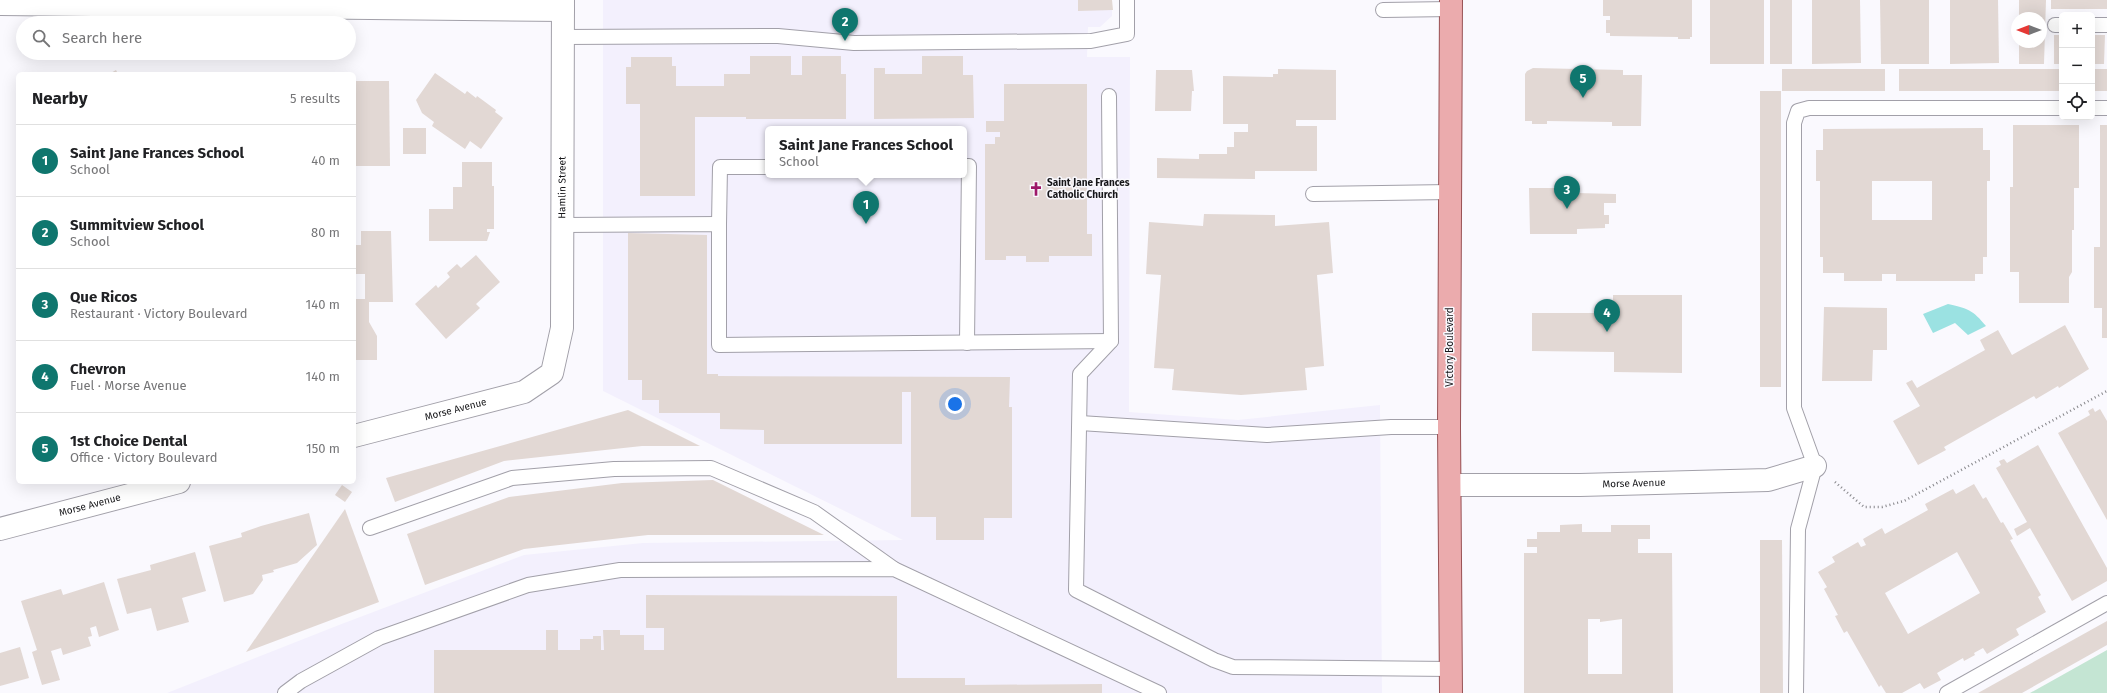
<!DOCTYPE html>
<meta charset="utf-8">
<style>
body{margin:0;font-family:"Fira Sans",sans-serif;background:#f2f2f2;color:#202124}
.controls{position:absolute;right:12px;top:12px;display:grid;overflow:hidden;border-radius:6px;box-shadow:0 4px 16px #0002}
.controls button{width:36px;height:36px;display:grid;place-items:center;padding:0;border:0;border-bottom:1px solid #e0e0e0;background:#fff;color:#202124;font:20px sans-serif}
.compass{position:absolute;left:2011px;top:12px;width:36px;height:36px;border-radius:50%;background:#fff;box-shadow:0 4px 16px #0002;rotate:270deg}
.you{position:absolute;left:955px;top:404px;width:14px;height:14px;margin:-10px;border:3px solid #fff;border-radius:50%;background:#1a73e8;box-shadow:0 0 0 6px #1a73e833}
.badge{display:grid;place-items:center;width:26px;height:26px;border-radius:50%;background:#0f766e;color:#fff;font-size:13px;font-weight:700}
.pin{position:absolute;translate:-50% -33px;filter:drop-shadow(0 1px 2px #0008)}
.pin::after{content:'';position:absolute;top:21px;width:14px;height:12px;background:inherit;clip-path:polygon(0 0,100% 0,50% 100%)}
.popup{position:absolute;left:765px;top:126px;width:202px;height:52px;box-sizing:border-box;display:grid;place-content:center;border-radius:6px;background:#fff;filter:drop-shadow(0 1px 3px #0005);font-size:13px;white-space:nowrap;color:#757577}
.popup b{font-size:15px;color:#202124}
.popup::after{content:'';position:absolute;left:50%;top:100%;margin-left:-8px;border:8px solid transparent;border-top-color:#fff}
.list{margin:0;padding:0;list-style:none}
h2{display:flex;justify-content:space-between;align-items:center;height:52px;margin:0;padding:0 16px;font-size:17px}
h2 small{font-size:13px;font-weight:400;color:#757577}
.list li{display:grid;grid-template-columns:26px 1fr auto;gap:12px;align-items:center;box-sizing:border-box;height:72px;padding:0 16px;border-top:1px solid #e0e0e0}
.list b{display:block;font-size:15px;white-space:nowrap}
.list p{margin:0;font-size:13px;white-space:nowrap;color:#757577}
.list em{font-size:13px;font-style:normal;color:#757577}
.icon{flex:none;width:22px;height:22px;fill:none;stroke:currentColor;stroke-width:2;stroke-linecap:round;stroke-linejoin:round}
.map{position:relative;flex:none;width:2107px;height:693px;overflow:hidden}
.search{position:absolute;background:#fff;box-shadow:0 4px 16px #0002;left:16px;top:16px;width:340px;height:44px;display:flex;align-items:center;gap:10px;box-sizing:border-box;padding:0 14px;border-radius:22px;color:#757577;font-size:15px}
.panel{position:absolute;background:#fff;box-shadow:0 4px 16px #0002;left:16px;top:72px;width:340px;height:412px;border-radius:6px}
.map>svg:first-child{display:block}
.built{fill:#f3f0fd;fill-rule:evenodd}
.green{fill:#c4e5d3}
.water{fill:#9be2e2}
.building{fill:#e2d8d4;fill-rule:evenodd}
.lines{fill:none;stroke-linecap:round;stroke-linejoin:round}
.service-casing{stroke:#a2a0a9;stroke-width:16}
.minor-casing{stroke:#a2a0a9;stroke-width:24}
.tertiary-casing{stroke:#a2a0a9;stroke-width:24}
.primary-casing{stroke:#985255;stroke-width:24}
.path{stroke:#86868a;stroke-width:2.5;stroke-dasharray:1 3;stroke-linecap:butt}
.service{stroke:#fff;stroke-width:14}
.minor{stroke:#fff;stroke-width:22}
.tertiary{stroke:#fff;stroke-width:22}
.primary{stroke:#ebabad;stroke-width:22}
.labels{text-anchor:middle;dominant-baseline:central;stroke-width:3;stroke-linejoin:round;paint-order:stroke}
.poi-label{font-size:10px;font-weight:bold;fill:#161619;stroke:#faf9fe;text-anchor:start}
.street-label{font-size:10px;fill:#161619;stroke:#faf9fe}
</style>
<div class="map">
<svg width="2107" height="693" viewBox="0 0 2107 693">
<rect width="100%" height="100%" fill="#faf9fe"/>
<path class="built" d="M603 0H1112V16L1100 27H1088L1087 57H1130L1129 412 1238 420 1380 405 1382 693H167L339 625 524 555 643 543 903 540 603 391ZM768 129H964V175H768Z"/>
<polygon class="green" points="2107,650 2107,693 2030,693"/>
<path class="water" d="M1948 304C1967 308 1973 310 1986 326L1968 335 1955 323 1933 333 1923 314Z"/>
<g class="building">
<polygon points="1078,0 1112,0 1113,10 1078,11"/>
<polygon points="1603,0 1692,0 1692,37 1690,37 1690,39 1678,39 1678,37 1610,36 1610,33 1606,33 1606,20 1610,20 1610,16 1603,16"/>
<rect x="1710" y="0" width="54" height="64"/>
<rect x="1770" y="0" width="22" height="64"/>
<polygon points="1812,0 1860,0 1861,63 1812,64"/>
<polygon points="1880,0 1929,0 1929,64 1881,64"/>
<polygon points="1950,0 1998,0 1999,63 1950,64"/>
<polygon points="2019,0 2046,0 2044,64 2019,64 2019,42 2041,42 2041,18 2019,18"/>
<rect x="2051" y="0" width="56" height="9"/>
<rect x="2054" y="35" width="8" height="29"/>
<polygon points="2092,35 2105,35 2104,64 2092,64"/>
<polygon points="750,56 791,56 791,75 802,75 802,56 841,56 841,74 846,74 846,119 746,119 746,117 695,117 695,196 640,196 640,104 626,104 626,67 631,67 631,57 672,57 672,66 676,66 676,86 724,86 724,74 750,74"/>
<polygon points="922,56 963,56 963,75 973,75 974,118 874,119 874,68 885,68 885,74 922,74"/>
<polygon points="1533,68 1623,70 1623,75 1642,75 1641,126 1612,126 1612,122 1547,121 1547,124 1532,124 1532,121 1525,121 1525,74 1527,71"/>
<polygon points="1278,69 1336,70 1336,120 1296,120 1296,126 1317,126 1317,171 1255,171 1255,179 1157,178 1157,158 1199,159 1199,154 1227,154 1227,147 1234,147 1234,132 1248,132 1248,124 1223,124 1223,76 1273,77 1273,74 1278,74"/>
<rect x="1782" y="69" width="103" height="22"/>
<rect x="1899" y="69" width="163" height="22"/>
<rect x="2092" y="69" width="15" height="22"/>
<polygon points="116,70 118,74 109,74"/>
<polygon points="1156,70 1192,70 1194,91 1192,91 1191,111 1155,111"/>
<polygon points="435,73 465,94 467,91 476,98 477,96 496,110 495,112 503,118 481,149 470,141 465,149 432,126 434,122 422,113 416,100"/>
<polygon points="354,81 389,81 390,166 355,166"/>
<polygon points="1004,84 1087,84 1087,234 1092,234 1092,256 1049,256 1049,262 1026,262 1026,256 1006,256 1006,260 985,260 985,144 995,144 995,137 1000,137 1000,132 986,132 986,121 1004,121"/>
<rect x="1760" y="91" width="21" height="296"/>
<polygon points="2013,125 2079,125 2079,188 2074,188 2074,230 2072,230 2072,272 2069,277 2069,303 2019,303 2019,272 2010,272 2010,187 2013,187"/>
<polygon points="2100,125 2107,125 2107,338 2102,338 2102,308 2094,308 2094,247 2100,247"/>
<rect x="403" y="128" width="23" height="26"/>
<path d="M1983 128V150H1990V181H1987V257H1983V274H1975V281H1896V274H1882V281H1844V273H1823V257H1820V181H1816V150H1823V129ZM1872 181H1932V220H1872Z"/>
<polygon points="462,162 492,162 492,186 494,186 494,229 487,229 487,232 490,232 487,241 429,241 429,209 453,209 453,187 462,187"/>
<polygon points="1529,188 1577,188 1577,193 1616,194 1616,203 1604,203 1604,215 1609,215 1609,224 1605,224 1605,228 1577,229 1577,234 1530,234"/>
<polygon points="1204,214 1275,215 1275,226 1329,222 1333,273 1317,275 1324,366 1305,368 1307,390 1241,395 1172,390 1174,369 1154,368 1161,275 1146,274 1149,222 1203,226"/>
<polygon points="361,231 391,231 393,302 369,302 369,322 377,336 377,360 354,360 354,299 365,299 365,274 354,274 354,245 361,245"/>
<polygon points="628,233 707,235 707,374 718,374 718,376 1010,377 1009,407 1012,407 1012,518 984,518 984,540 936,540 936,517 911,517 911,392 902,392 902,444 764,444 764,430 720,429 720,413 659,413 659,400 642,400 642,380 628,380"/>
<polygon points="476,255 500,282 476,304 480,308 446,339 415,304 436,285 438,288 450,277 447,273 457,264 461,268"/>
<polygon points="1613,295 1682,295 1682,373 1614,372 1614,352 1532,351 1532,313 1613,313"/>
<polygon points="1824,307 1887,308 1887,350 1873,350 1872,381 1822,381"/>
<polygon points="2065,325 2089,369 2059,388 2058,386 2036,399 2034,396 1944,447 1946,450 1918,465 1893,421 1920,406 1906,383 1912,380 1917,388 1985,350 1980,340 1998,330 2012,355"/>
<polygon points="2093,408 2095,412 2100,409 2107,421 2107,520 2058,433 2090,415 2088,411"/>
<polygon points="628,410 700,446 642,446 504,461 395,502 386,478"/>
<polygon points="2038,445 2107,568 2107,581 2072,601 2030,528 2017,536 2014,529 2027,522 1996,468 2001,465 1999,461 2004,459 2007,463"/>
<polygon points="713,480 824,535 648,535 524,549 425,585 407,534 509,497 622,483"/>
<path d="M1974 484 1983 499 1986 497 2001 523 2003 522 2013 539 2010 540 2041 595 2038 597 2046 612 2016 629 2019 635 1987 654 1983 648 1974 653 1975 655 1964 661 1963 658 1937 673 1941 680 1924 689 1920 683 1902 693H1886L1881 685 1879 687 1847 631 1844 633 1835 616 1838 615 1824 589 1827 587 1818 572 1835 562 1832 557 1858 542 1861 547 1866 545 1863 539 1882 528 1885 534 1928 510 1925 504 1953 489 1956 494ZM1957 552 1980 593 1908 634 1885 593Z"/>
<polygon points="342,485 352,492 345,502 335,495"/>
<polygon points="345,509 379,602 246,652"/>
<polygon points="309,513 317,545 297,563 273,570 274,572 262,575 263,580 253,594 224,602 209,546 242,537 241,533 261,526"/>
<path d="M1582 524V532H1611V525H1650V539H1638V553H1672L1673 693H1524V553H1537V547H1527V539H1537V532H1560V525ZM1588 619H1600V622L1622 619V674H1588Z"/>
<polygon points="1760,540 1782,540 1783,693 1760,693"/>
<polygon points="195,552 206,591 182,598 189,622 157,631 151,608 127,614 117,579 151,570 150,565"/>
<polygon points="104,582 119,630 99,637 96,626 90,628 92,636 88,637 91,646 63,655 61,648 51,651 60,680 42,685 32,652 37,650 21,601 61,589 63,595"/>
<polygon points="646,595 897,596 897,678 965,678 965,685 1102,684 1102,693 434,693 434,650 546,650 546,630 558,630 558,650 580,650 580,639 593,639 593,636 601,636 601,650 604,650 603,630 620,630 620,635 644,635 644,650 664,650 664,628 646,628"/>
<polygon points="2107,621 2107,645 2022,693 1978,693"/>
<polygon points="20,647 29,678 0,686 0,653"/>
</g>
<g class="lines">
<defs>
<g id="service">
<polyline points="1383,10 1451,9"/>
<polyline points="2055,25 2062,25"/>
<polyline points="2092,25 2107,25"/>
<polyline points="563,37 778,36 854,43 1091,41 1127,34 1127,0"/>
<polyline points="1109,96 1111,341 1080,374 1076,590 1214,660 1233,667 1451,669"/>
<polyline points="2092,108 2107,108"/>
<polyline points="964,166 969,166 967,343"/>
<polyline points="1313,194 1450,192"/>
<polyline points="719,224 720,167 768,167"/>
<polyline points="563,225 719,224 719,345 1111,341"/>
<polyline points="1080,423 1267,435 1391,427 1449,427"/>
<polyline points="370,528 512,478 614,469 711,468 814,512 894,569"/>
<polyline points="285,693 301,681 379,638 528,585 620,570 894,569 1159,693"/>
<polyline points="1796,693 1798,529 1815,466 1794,408 1794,123 1798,111 1809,108 2062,108"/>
<polyline points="1947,693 2107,603"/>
</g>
<g id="minor">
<polyline points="0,4 563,10"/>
<path id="s1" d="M1450 485H1580L1768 480 1815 466"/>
</g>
<g id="tertiary">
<path id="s2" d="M354 436 524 392 552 373 562 328 563 0"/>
<path id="s3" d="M0 529 179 482"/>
</g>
<polyline id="primary" points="1451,0 1449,427 1451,693"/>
</defs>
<use href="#service" class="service-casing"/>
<use href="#minor" class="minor-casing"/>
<use href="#tertiary" class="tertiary-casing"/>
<use href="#primary" class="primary-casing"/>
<polyline class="path" points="1835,482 1864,507 1882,507 1904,501 2107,391"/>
<use href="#service" class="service"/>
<use href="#minor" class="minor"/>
<use href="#tertiary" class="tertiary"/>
<use href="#primary" class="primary"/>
</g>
<defs>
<symbol id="church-bare" viewBox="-9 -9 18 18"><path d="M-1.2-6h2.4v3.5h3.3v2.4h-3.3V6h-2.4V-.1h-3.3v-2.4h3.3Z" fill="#9d1869" stroke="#faf9fe" stroke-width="2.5" paint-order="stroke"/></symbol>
</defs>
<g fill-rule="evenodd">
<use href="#church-bare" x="1026" y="179" width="20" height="20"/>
</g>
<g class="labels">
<g class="poi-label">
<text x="1047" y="183">Saint Jane Frances<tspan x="1047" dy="12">Catholic Church</tspan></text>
</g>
<g class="street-label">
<text stroke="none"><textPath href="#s2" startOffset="396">Hamlin Street</textPath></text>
<text transform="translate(1450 347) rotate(-90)">Victory Boulevard</text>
<text stroke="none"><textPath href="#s2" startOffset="105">Morse Avenue</textPath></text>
<text stroke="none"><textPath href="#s1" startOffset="184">Morse Avenue</textPath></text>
<text stroke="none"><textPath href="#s3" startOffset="93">Morse Avenue</textPath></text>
</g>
</g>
</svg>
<div class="controls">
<button>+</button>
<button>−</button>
<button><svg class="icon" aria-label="locate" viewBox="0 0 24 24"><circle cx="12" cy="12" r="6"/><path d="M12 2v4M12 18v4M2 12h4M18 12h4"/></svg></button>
</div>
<svg class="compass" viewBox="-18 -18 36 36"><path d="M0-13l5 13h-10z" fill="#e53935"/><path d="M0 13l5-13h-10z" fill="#757577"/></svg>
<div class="you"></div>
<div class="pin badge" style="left:866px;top:224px">1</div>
<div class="popup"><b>Saint Jane Frances School</b>School</div>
<div class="pin badge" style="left:845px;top:41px">2</div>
<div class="pin badge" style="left:1567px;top:209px">3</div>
<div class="pin badge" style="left:1607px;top:332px">4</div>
<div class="pin badge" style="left:1583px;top:98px">5</div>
<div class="search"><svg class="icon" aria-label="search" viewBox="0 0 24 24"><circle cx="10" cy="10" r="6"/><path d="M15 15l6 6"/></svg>Search here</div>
<section class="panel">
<h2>Nearby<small>5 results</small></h2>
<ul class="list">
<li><span class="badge">1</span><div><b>Saint Jane Frances School</b><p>School</p></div><em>40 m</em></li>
<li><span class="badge">2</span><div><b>Summitview School</b><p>School</p></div><em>80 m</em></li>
<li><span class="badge">3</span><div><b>Que Ricos</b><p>Restaurant · Victory Boulevard</p></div><em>140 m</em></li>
<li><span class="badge">4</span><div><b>Chevron</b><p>Fuel · Morse Avenue</p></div><em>140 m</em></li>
<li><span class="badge">5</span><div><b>1st Choice Dental</b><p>Office · Victory Boulevard</p></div><em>150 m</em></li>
</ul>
</section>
</div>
